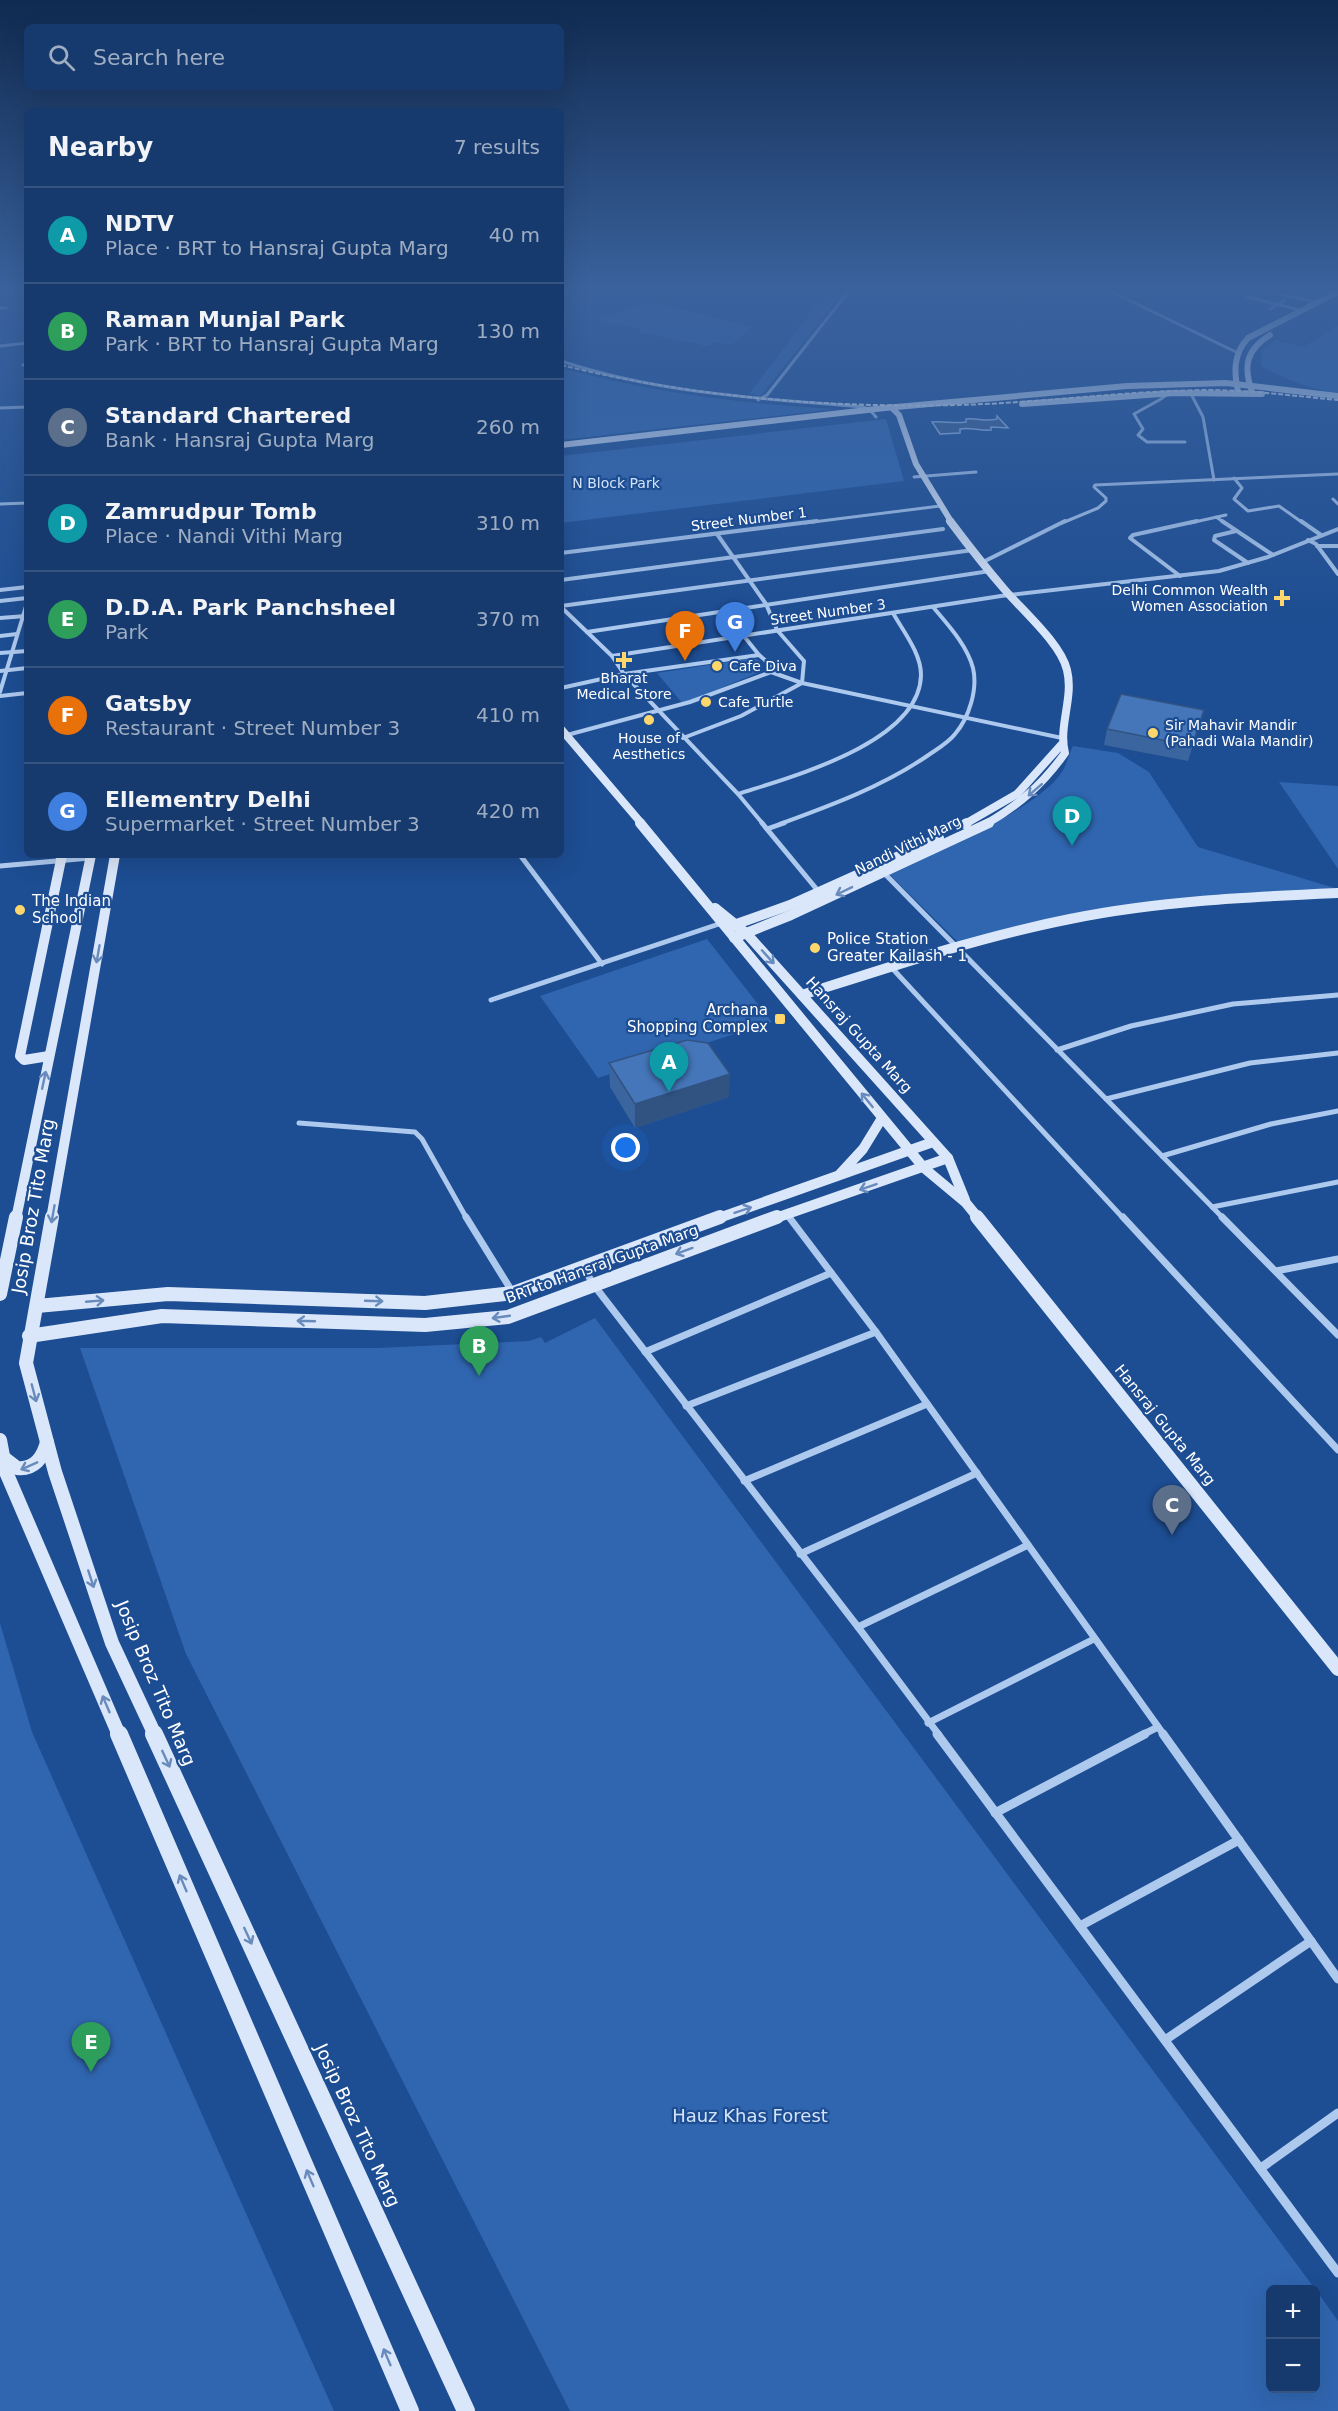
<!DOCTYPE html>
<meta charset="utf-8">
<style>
body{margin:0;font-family:"DejaVu Sans",sans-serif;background:#234576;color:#f1f3f6}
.controls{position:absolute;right:18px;bottom:18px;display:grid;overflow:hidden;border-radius:9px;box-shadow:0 6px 24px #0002}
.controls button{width:54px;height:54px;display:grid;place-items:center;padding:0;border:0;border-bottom:2px solid #355481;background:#163a6e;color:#f1f3f6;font:30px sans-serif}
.you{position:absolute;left:626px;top:1148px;width:21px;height:21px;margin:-15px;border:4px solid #fff;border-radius:50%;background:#1a73e8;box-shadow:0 0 0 9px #1a73e833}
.badge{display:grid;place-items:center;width:39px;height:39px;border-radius:50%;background:#ea580c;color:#fff;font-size:20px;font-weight:700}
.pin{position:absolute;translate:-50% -50px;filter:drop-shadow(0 2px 3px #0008)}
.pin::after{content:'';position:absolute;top:32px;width:21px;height:18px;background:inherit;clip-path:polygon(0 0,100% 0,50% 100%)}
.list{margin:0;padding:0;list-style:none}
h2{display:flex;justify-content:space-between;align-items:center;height:78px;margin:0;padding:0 24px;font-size:26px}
h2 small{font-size:20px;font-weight:400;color:#9eadc2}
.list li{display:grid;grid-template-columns:39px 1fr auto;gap:18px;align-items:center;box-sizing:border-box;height:96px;padding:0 24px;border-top:2px solid #355481}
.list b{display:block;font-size:22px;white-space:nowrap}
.list p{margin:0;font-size:20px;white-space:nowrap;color:#9eadc2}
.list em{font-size:20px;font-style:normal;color:#9eadc2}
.icon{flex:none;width:33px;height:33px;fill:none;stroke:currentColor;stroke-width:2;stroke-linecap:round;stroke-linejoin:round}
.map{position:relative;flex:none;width:1338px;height:2411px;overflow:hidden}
.search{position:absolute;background:#163a6e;box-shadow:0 6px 24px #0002;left:24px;top:24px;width:540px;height:66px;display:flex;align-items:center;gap:15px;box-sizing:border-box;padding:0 21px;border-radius:9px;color:#9eadc2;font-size:22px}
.panel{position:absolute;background:#163a6e;box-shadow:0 6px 24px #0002;left:24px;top:108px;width:540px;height:750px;border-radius:9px}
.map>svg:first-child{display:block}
.green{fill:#3066b0}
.water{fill:#3b5e90;stroke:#a1c3f0;stroke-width:1.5}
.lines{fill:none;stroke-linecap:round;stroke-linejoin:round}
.street-far4{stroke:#adc9ee;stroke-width:3}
.street-far3{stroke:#adc9ee;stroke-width:4}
.street-far2{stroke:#adc9ee;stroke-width:5}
.street-far1{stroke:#adc9ee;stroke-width:7}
.street{stroke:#adc9ee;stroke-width:9}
.secondary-far4{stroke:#dae7fa;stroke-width:6}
.secondary-far3{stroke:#dae7fa;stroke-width:8}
.secondary-far2{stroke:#dae7fa;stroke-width:10}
.secondary-far1{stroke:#dae7fa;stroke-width:14}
.secondary{stroke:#dae7fa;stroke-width:18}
.rail{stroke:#fff;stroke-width:2;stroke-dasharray:5 2;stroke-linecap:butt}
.wall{fill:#3b659f}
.shaded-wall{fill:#305382}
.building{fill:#4576b9;stroke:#305382;stroke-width:1.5}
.oneway{stroke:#698bbc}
.poi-dot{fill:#fed76c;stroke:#1d4d92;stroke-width:2}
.labels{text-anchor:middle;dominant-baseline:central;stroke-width:4.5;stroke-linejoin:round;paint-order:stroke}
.far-park-label{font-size:14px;fill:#d3e4fa;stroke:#1d4d92}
.far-street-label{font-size:14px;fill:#fff;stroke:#1d4d92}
.far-poi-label{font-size:14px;fill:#fff;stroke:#1d4d92;text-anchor:start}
.poi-label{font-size:15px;fill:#fff;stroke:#1d4d92;text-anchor:start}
.street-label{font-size:15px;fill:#fff;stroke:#1d4d92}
.near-street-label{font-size:18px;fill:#fff;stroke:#1d4d92}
.near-park-label{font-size:18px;fill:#d3e4fa;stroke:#1d4d92}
</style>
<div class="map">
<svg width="1338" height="2411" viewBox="0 0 1338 2411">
<rect width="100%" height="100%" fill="#1d4d92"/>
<g class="green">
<polygon points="826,292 843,292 761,396 749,394"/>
<polygon points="649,301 751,327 733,344 715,343 706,346 639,332 642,329 605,322 600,319"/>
<path d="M1338 326V393C1310 389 1286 380 1261 366L1262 351 1275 340 1303 347Z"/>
<path d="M561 368C652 393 744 404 837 409L561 440Z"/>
<polygon points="886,419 904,481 561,523 561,456"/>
<polygon points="753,658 760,661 762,671 683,704 657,673"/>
<path d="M1073 746 1118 753 1149 772 1198 847 1338 889 1161 900 959 943 888 873C932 853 1036 811 1062 772 1067 764 1069 754 1073 746Z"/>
<polygon points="1279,782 1338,786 1338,869"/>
<polygon points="707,939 772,1022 598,1078 540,996"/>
<polygon points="595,1318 1315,2289 1270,2290 1270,2388 1316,2388 1316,2290 1338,2321 1338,2411 570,2411 186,1654 80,1348 377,1348 529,1341 541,1337 545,1343"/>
<polygon points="0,1623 32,1732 334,2411 0,2411"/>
</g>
<path class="water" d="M997 416 1008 428 991 427V430C980 431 970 427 960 429V433L940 434 932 422C944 421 955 424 966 422V419C977 418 987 422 997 419Z"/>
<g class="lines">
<g class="street-far4">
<polyline points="1112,292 1236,352"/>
<polyline points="1271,292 1315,302"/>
<polyline points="1247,297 1300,310"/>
<polyline points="0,308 6,308"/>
<polyline points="1270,309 1284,301"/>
<polyline points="0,346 27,343"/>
<path d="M561 361C661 394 759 398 863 407L870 410 876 417"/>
<polyline points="23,365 27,364"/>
<polyline points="1190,392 1203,417 1214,480"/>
<polyline points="1164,393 1165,396 1161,399 1134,414 1143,429 1138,435 1147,442 1185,442"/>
<polyline points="758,400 767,395 848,292"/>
<polyline points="0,408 27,407"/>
<polyline points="914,477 976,472"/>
<polyline points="1234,478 1242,488 1234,499 1248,511 1279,506 1303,523"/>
<polyline points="1333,499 1338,504"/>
<polyline points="0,504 27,503"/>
<polyline points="1216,517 1225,523"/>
<polyline points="805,523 940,506"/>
<polyline points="1062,523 1098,508 1106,501 1106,498 1094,487 1095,485 1338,474"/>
<polyline points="1190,523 1226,515"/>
</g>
<g class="street-far3">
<polyline points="1222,521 1273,555"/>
<polyline points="1301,521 1321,535"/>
<polyline points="1236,531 1215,536 1214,540 1248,563"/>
<polyline points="1308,540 1316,544 1338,574"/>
<polyline points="1317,546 1338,546"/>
<polyline points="561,553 817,521"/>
<polyline points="983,562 1065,521"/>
<polyline points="1180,576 1130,538 1133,535 1197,521"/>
<polyline points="561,580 943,529"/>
<polyline points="0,590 27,587"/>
<polyline points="0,601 27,598"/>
<polyline points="561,606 973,550"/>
<polyline points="561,607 612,656 624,674 738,794 763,824"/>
<polyline points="0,618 26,616"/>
<polyline points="587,632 990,571"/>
<polyline points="743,635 759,655 772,666 771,672"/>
<polyline points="0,636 17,634"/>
<polyline points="0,653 27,651"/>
<polyline points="612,656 1001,596 1219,571 1268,557 1338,529"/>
<polyline points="0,671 27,668"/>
<polyline points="561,688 624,674 759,655"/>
<polyline points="0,692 27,603"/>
<polyline points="0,696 27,693"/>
<polyline points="567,735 690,702 771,672 802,683 1062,738"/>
<polyline points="683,738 741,716 802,683 804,661 777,630 766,604 717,534"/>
<path d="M738 794C790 777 920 743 921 675 921 653 903 631 893 613"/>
<path d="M780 824C832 805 884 786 930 754 939 748 949 742 955 734 969 718 978 689 973 668 967 645 948 625 933 607"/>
</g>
<g class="street-far2">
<polyline points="762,823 819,892"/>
<polyline points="767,829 784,823"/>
<polyline points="520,855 602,964"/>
<polyline points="0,866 90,858"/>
<polyline points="882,871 1224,1219"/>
<polyline points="891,967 1124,1219"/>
<polyline points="491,1000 722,923"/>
<polyline points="1057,1050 1131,1026 1233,1004 1338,995"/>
<polyline points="1106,1099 1250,1063 1338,1053"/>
<polyline points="299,1123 415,1132 422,1139 467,1219"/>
<polyline points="1162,1156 1271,1124 1338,1111"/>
<polyline points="1212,1207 1338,1182"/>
<polyline points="786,1214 790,1219"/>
</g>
<g class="street-far1">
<polyline points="466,1217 513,1293"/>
<polyline points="789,1217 876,1332 1164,1735"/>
<polyline points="1123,1217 1338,1450"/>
<polyline points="1222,1217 1338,1335"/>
<polyline points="584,1268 593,1284 858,1627 939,1735"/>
<polyline points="1276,1271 1338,1259"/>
<polyline points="645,1352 831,1273"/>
<polyline points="686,1406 876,1332"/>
<polyline points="744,1481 927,1404"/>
<polyline points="800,1554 977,1473"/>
<polyline points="858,1627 1028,1545"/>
<polyline points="928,1723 1094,1639"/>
<polyline points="1142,1735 1158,1727"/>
</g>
<g class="street">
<polyline points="937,1734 1338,2273"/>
<polyline points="1163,1734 1338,1979"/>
<polyline points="995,1813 1145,1734"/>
<polyline points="1080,1926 1239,1840"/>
<polyline points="1165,2040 1311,1941"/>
<polyline points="1261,2168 1338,2113"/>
</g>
<g class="secondary-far4">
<path d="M1238 392C1234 372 1233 354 1248 338L1338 292"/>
<path d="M1252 392C1243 366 1246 350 1270 335"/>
<polyline points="1022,404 1175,393 1262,394"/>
<polyline points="892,408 899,415 916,464 952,523"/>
<polyline points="561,445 885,408 1127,386 1226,383 1338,396"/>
</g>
<g class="secondary-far3">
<path d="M950 521C968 545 986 568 1005 590 1023 611 1061 644 1067 670 1074 698 1058 726 1065 753 1043 784 1019 805 986 824"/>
<polyline points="561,729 642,824"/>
<polyline points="965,824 1017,794 1062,744"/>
</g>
<g class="secondary-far2">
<polyline points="640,823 924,1168 966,1203 979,1219"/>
<polyline points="965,824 967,823"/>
<polyline points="715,908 747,934 948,1158 965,1200"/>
<polyline points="731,926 790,905 939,838"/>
<polyline points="734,938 791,915 989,823"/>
<path d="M802 995C890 967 979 937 1070 919 1158 901 1248 897 1338 893"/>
<polyline points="49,1056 24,1060 20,1056 62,855"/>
<polyline points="840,1174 863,1149 882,1118"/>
<polyline points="16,1219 91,855"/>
<polyline points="51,1219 115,855"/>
<polyline points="716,1219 933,1142"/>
<polyline points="773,1219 948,1158"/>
</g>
<g class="secondary-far1">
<polyline points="52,1217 26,1363 55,1472 112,1643 155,1735"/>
<polyline points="977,1217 1338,1669"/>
<polyline points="0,1294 16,1217"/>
<polyline points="37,1306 168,1294 425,1303 513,1293 720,1217"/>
<polyline points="29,1336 162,1316 425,1325 508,1317 777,1217"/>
<polyline points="0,1440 6,1472 119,1735"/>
<path d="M4 1458 17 1468C34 1470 43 1458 47 1442"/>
</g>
<g class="secondary">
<polyline points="119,1734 410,2411"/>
<polyline points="154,1734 466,2411"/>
</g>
<path class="rail" d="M561 365C692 397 823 408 957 405 1041 403 1123 391 1207 390 1251 390 1294 396 1338 400"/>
</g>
<g class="wall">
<polygon points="1204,710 1188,761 1104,745 1107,729"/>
<polygon points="609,1063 729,1097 635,1128 610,1087"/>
</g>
<polygon class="shaded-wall" points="730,1074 729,1097 635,1128 635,1104"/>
<g class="building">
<polygon points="1121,694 1204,710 1192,746 1107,729"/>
<polygon points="687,1040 708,1043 730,1074 635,1104 609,1063"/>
</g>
<defs><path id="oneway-shaft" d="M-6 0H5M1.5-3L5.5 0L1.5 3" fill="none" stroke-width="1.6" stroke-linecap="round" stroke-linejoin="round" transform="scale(1.5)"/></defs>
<g class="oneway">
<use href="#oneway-shaft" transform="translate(1035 790) rotate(139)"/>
<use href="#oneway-shaft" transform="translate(844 891) rotate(154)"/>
<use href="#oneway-shaft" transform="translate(98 954) rotate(100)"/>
<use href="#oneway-shaft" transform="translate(768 957) rotate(48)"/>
<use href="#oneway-shaft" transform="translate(44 1080) rotate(-78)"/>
<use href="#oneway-shaft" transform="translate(867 1100) rotate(-129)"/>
<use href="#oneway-shaft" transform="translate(868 1187) rotate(161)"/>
<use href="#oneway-shaft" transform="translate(743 1210) rotate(-19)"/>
<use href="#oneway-shaft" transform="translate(53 1214) rotate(100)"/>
<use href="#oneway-shaft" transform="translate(684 1251) rotate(160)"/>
<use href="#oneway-shaft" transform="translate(95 1301) rotate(-5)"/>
<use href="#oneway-shaft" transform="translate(374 1301) rotate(2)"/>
<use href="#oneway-shaft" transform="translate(501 1317) rotate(172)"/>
<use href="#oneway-shaft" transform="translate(306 1321) rotate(-178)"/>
<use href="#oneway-shaft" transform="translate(34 1393) rotate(75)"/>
<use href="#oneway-shaft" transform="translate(29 1466) rotate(156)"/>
<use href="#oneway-shaft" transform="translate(91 1579) rotate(72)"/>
<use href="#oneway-shaft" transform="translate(106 1704) rotate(-113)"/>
<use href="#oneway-shaft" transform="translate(166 1759) rotate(65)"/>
<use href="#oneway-shaft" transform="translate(183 1883) rotate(-113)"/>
<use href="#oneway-shaft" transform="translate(248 1936) rotate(65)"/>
<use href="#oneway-shaft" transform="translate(310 2178) rotate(-113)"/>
<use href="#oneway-shaft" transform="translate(387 2357) rotate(-113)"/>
</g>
<linearGradient id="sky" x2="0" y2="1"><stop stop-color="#102a50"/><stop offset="0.46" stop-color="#3a629d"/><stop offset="1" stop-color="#3a629d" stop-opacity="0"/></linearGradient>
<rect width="1338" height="629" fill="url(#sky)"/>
<g class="poi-dot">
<path d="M1279 589h6v6h6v6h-6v6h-6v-6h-6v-6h6z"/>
<path d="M621 651h6v6h6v6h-6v6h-6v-6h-6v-6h6z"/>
<circle cx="717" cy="666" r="6"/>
<circle cx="706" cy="702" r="6"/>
<circle cx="649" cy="720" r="6"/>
<circle cx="1153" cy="733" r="6"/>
<circle cx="20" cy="910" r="6"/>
<circle cx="815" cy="948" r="6"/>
<rect x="774" y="1013" width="12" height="12" rx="3"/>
</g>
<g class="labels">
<g class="far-park-label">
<text x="616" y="483">N Block Park</text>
</g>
<g class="far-street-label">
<text transform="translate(749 519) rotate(-7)">Street Number 1</text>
<text transform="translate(828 612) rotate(-8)">Street Number 3</text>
<text transform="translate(908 845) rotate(-26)">Nandi Vithi Marg</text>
</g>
<g class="far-poi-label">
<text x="1268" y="590" text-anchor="end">Delhi Common Wealth<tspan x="1268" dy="16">Women Association</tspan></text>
<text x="729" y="666">Cafe Diva</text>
<text x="624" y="678" text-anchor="middle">Bharat<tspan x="624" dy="16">Medical Store</tspan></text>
<text x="718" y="702">Cafe Turtle</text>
<text x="1165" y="725">Sir Mahavir Mandir<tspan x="1165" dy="16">(Pahadi Wala Mandir)</tspan></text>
<text x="649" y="738" text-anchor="middle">House of<tspan x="649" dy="16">Aesthetics</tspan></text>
</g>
<g class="poi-label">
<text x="32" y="901">The Indian<tspan x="32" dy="17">School</tspan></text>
<text x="827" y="939">Police Station<tspan x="827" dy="17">Greater Kailash - 1</tspan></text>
<text x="768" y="1010" text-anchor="end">Archana<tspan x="768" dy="17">Shopping Complex</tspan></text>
</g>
<g class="street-label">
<text transform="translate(859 1035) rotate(48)">Hansraj Gupta Marg</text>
<text transform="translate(602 1264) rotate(-20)">BRT to Hansraj Gupta Marg</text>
<text transform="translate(1165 1425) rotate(51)">Hansraj Gupta Marg</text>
</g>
<g class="near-street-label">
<text transform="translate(33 1206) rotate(-80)">Josip Broz Tito Marg</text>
<text transform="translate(156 1683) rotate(67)">Josip Broz Tito Marg</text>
<text transform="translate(358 2125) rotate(65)">Josip Broz Tito Marg</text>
</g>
<g class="near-park-label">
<text x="750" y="2115">Hauz Khas Forest</text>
</g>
</g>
</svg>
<div class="controls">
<button>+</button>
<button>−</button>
</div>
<div class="you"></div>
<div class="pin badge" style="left:669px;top:1092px;background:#0f9aa8">A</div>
<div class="pin badge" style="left:479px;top:1376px;background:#2e9e5b">B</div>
<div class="pin badge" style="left:1172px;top:1535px;background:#5c6f8a">C</div>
<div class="pin badge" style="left:1072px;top:846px;background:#0f9aa8">D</div>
<div class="pin badge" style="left:91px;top:2072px;background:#2e9e5b">E</div>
<div class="pin badge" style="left:685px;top:661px;background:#e8710a">F</div>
<div class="pin badge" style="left:735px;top:652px;background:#3f7fe0">G</div>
<div class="search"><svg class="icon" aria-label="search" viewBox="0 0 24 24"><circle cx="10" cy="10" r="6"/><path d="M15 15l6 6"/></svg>Search here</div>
<section class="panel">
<h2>Nearby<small>7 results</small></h2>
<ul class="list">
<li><span class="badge" style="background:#0f9aa8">A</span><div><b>NDTV</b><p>Place · BRT to Hansraj Gupta Marg</p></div><em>40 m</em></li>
<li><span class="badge" style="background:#2e9e5b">B</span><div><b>Raman Munjal Park</b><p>Park · BRT to Hansraj Gupta Marg</p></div><em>130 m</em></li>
<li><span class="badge" style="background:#5c6f8a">C</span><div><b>Standard Chartered</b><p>Bank · Hansraj Gupta Marg</p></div><em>260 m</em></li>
<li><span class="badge" style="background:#0f9aa8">D</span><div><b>Zamrudpur Tomb</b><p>Place · Nandi Vithi Marg</p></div><em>310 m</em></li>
<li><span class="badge" style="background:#2e9e5b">E</span><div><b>D.D.A. Park Panchsheel</b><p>Park</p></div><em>370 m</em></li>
<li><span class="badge" style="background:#e8710a">F</span><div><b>Gatsby</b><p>Restaurant · Street Number 3</p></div><em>410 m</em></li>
<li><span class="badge" style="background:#3f7fe0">G</span><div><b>Ellementry Delhi</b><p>Supermarket · Street Number 3</p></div><em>420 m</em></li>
</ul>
</section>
</div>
